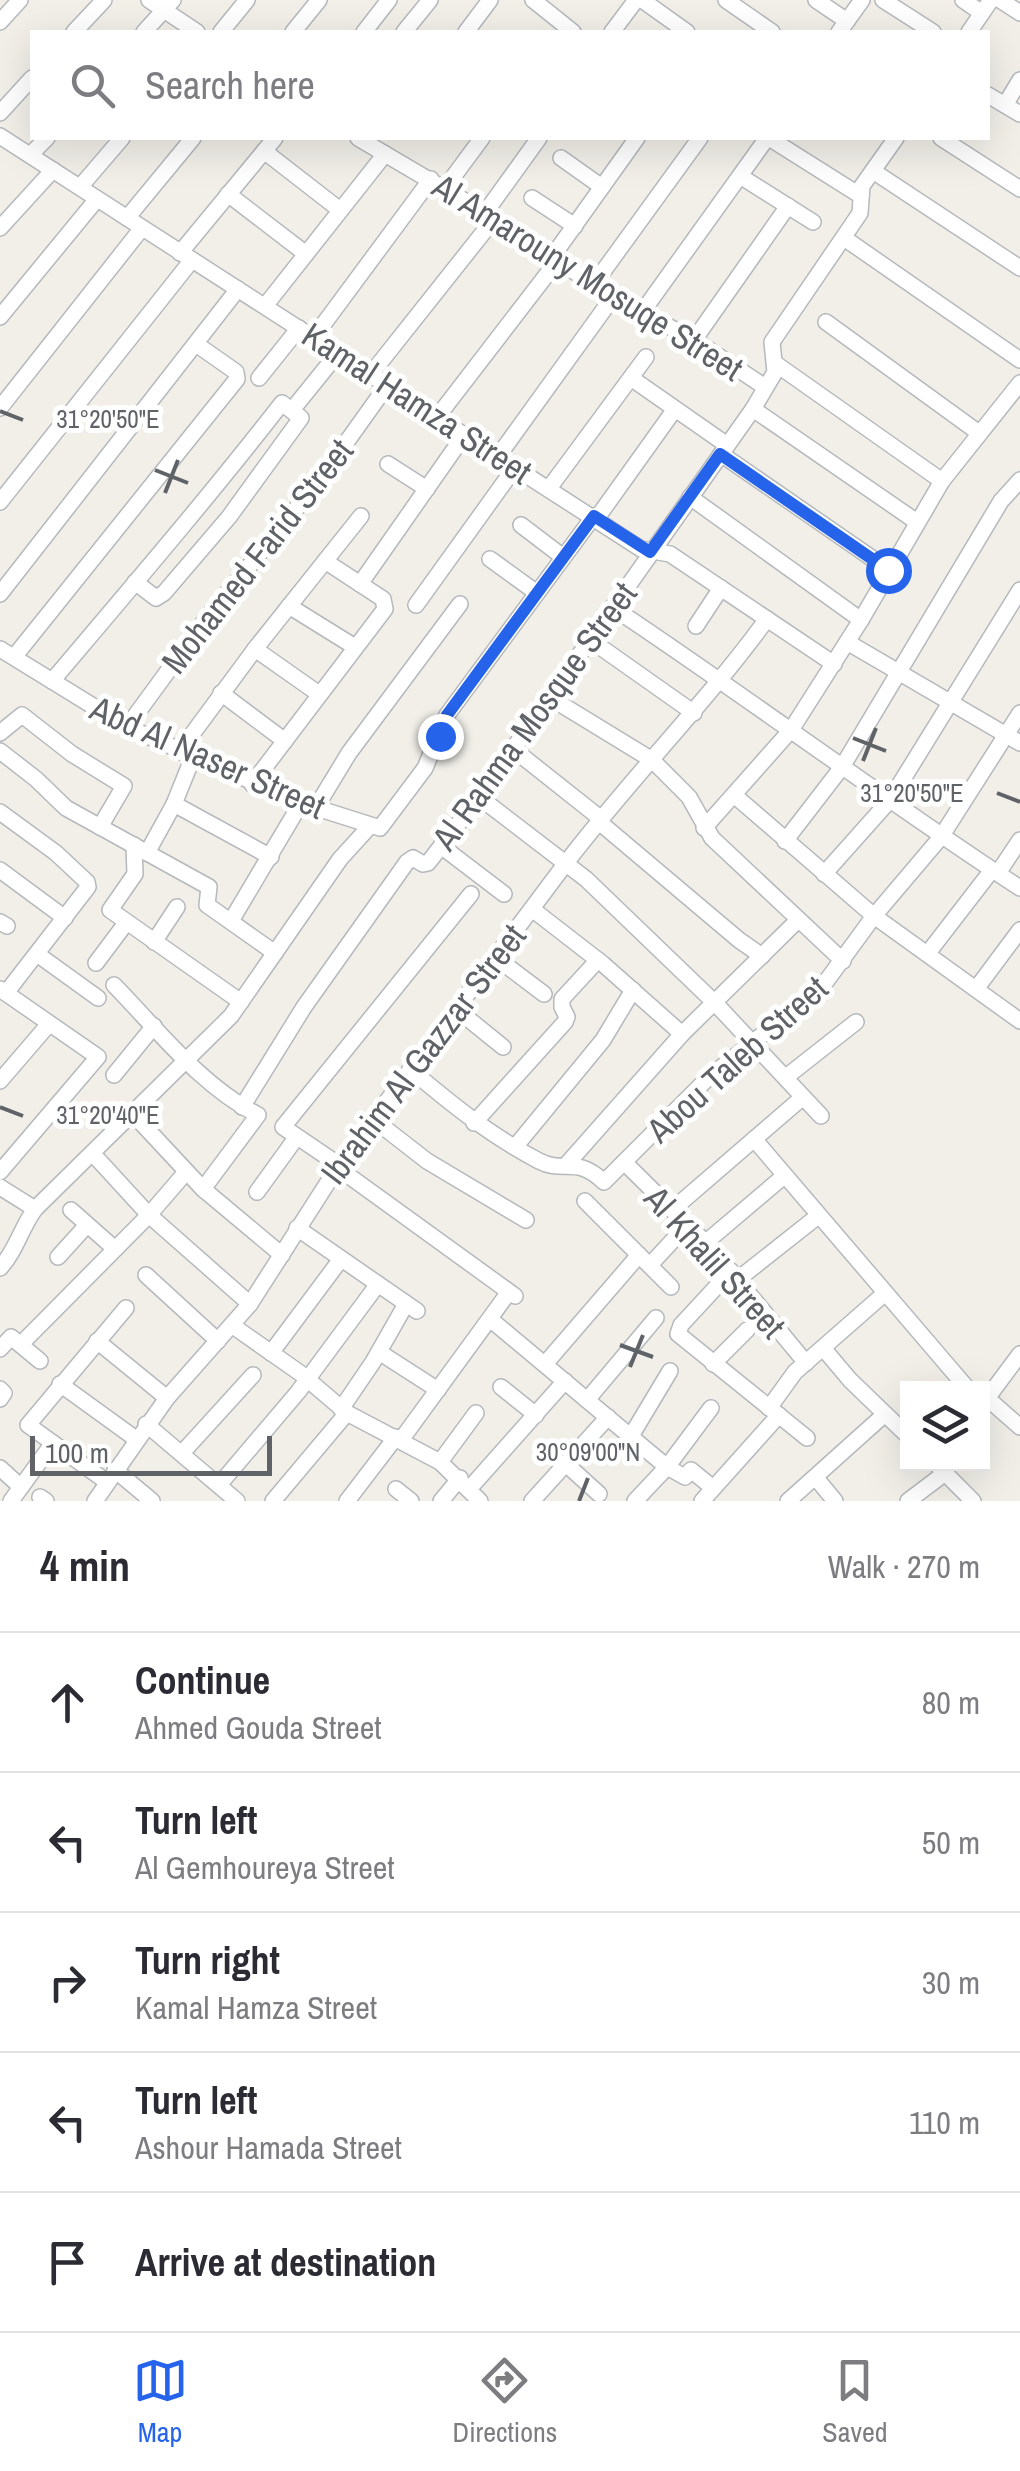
<!DOCTYPE html>
<meta charset="utf-8">
<style>
body{margin:0;font-family:"Archivo Narrow",sans-serif;background:#f2f2f3;color:#2b2b33}
.controls{position:absolute;right:30px;bottom:30px;display:grid;overflow:hidden;border-radius:0px;box-shadow:0 10px 40px #0002}
.controls button{width:90px;height:90px;display:grid;place-items:center;padding:0;border:0;border-bottom:2px solid #e1e1e2;background:#fff;color:#2b2b33;font:50px sans-serif}
.scale{position:absolute;left:30px;bottom:25px;width:242px;box-sizing:border-box;padding-left:10px;border:5px solid #5f6368;border-top:0;font-size:28px;line-height:35px;white-space:nowrap;color:#5f6368;-webkit-text-stroke:8px #fff;paint-order:stroke}
.stop{position:absolute;width:30px;height:30px;margin:-22px;border:8px solid #2563eb;border-radius:50%;background:#fff}
.stop.end{background:#2563eb;border-color:#fff;box-shadow:0 2px 10px #0008}
.list{margin:0;padding:0;list-style:none}
h2{display:flex;justify-content:space-between;align-items:center;height:130px;margin:0;padding:0 40px;font-size:42px}
h2 small{font-size:32px;font-weight:400;color:#7c7c81}
.list li{display:grid;grid-template-columns:65px 1fr auto;gap:30px;align-items:center;box-sizing:border-box;height:140px;padding:0 40px;border-top:2px solid #e1e1e2}
.list b{display:block;font-size:38px;white-space:nowrap}
.list p{margin:0;font-size:32px;white-space:nowrap;color:#7c7c81}
.list em{font-size:32px;font-style:normal;color:#7c7c81}
.icon{flex:none;width:55px;height:55px;fill:none;stroke:currentColor;stroke-width:2;stroke-linecap:round;stroke-linejoin:round}
.map{position:relative;flex:none;width:1020px;height:1501px;overflow:hidden}
.search{position:absolute;background:#fff;box-shadow:0 10px 40px #0002;left:30px;right:30px;top:30px;height:110px;display:flex;align-items:center;gap:25px;box-sizing:border-box;padding:0 35px;border-radius:0px;color:#7c7c81;font-size:38px}
.sheet{height:830px;background:#fff}
nav{display:flex;justify-content:space-around;align-items:center;box-sizing:border-box;height:140px;border-top:2px solid #e1e1e2;background:#fff;font-size:28px;color:#7c7c81}
nav a{display:grid;justify-items:center;gap:5px}
nav .on{color:#2563eb}
.map>svg:first-child{display:block}
.lines{fill:none;stroke-linecap:round;stroke-linejoin:round}
.street-casing{stroke:#b5b8bc;stroke-width:18}
.street{stroke:#fff;stroke-width:15}
.route{stroke:#2563eb;stroke-width:12}
.ticks{fill:none;stroke:#5f6368;stroke-width:4}
.labels{text-anchor:middle;dominant-baseline:central;stroke-width:10;stroke-linejoin:round;paint-order:stroke}
.street-label{font-size:35px;fill:#5f6368;stroke:#fff}
.ticks-label{font-size:25px;text-anchor:middle;fill:#5f6368;stroke:#fff;stroke-width:10;stroke-linejoin:round;paint-order:stroke}
</style>
<div class="map">
<svg width="1020" height="1501" viewBox="0 0 1020 1501">
<rect width="100%" height="100%" fill="#f1efe8"/>
<g class="lines">
<defs>
<g id="street">
<polyline points="149,0 197,32"/>
<polyline points="533,0 573,32"/>
<polyline points="642,0 687,32"/>
<polyline points="726,0 772,32"/>
<polyline points="816,0 847,21"/>
<polyline points="883,0 933,32"/>
<polyline points="963,0 982,13"/>
<polyline points="1000,0 1020,13"/>
<polyline points="0,22 20,0"/>
<polyline points="74,32 104,0"/>
<polyline points="144,32 173,0"/>
<polyline points="221,32 247,0"/>
<polyline points="293,32 319,0"/>
<polyline points="364,32 389,0"/>
<polyline points="404,32 430,0"/>
<polyline points="466,32 490,0"/>
<polyline points="612,32 636,0"/>
<polyline points="839,32 862,0"/>
<polyline points="969,32 991,0"/>
<polyline points="988,95 1020,114"/>
<polyline points="1005,105 1020,80"/>
<polyline points="0,113 32,78"/>
<polyline points="0,136 641,549 670,554 834,664"/>
<polyline points="358,138 485,213 613,297 694,340 765,387"/>
<polyline points="769,138 861,196"/>
<polyline points="941,138 1020,189"/>
<polyline points="264,151 340,210"/>
<polyline points="30,155 47,138"/>
<polyline points="561,158 602,187"/>
<polyline points="873,171 1020,268"/>
<polyline points="740,176 813,222"/>
<polyline points="80,187 122,138"/>
<polyline points="445,188 482,138"/>
<polyline points="228,194 306,254"/>
<polyline points="532,198 575,226"/>
<polyline points="485,213 539,138"/>
<polyline points="127,218 193,138"/>
<polyline points="0,228 53,170"/>
<polyline points="844,238 1020,360"/>
<polyline points="180,253 275,138"/>
<polyline points="552,257 637,138"/>
<polyline points="594,284 700,138"/>
<polyline points="265,306 385,154"/>
<polyline points="643,311 767,138"/>
<polyline points="0,317 97,199"/>
<polyline points="826,322 979,433"/>
<polyline points="314,337 431,179"/>
<polyline points="694,340 788,206"/>
<polyline points="776,364 942,481"/>
<polyline points="371,374 494,219"/>
<polyline points="259,378 299,328"/>
<polyline points="631,378 727,445"/>
<polyline points="0,408 142,228"/>
<polyline points="753,409 917,522"/>
<polyline points="292,410 338,353"/>
<polyline points="438,416 558,260"/>
<polyline points="721,454 889,570"/>
<polyline points="499,455 613,297"/>
<polyline points="388,464 427,489"/>
<polyline points="550,487 646,357"/>
<polyline points="690,497 861,620"/>
<polyline points="0,502 192,260"/>
<polyline points="597,518 675,409"/>
<polyline points="521,525 563,557"/>
<polyline points="490,559 537,593"/>
<polyline points="360,584 465,434"/>
<polyline points="0,594 238,289"/>
<polyline points="416,605 516,466"/>
<polyline points="289,606 355,647"/>
<path d="M612 607C750 699 882 798 1020 888"/>
<polyline points="696,626 721,588"/>
<polyline points="589,639 694,713"/>
<polyline points="847,642 1020,743"/>
<polyline points="0,649 127,727 301,803 380,828 425,768 447,715 594,516"/>
<polyline points="255,649 319,694"/>
<polyline points="14,657 237,379 236,372 196,344"/>
<path d="M52 681C130 589 208 498 282 403L301 418 229 517 164 593 156 598 135 582"/>
<polyline points="221,693 285,741"/>
<polyline points="549,697 652,760 689,797 712,838 843,961"/>
<polyline points="127,727 206,619 318,482 388,384"/>
<polyline points="0,733 22,715 72,754 124,786 100,827"/>
<polyline points="513,749 600,818"/>
<polyline points="0,751 36,779 66,808 209,887 207,905 275,953"/>
<polyline points="179,752 255,649 361,516"/>
<polyline points="252,784 385,609 383,599 325,561"/>
<polyline points="734,795 874,916 1020,1021"/>
<polyline points="479,797 586,879 715,1003 821,1116"/>
<polyline points="174,804 271,857"/>
<polyline points="315,809 349,753 460,604"/>
<polyline points="0,812 56,853 87,882 88,887 6,993"/>
<polyline points="598,821 739,940 762,956"/>
<polyline points="704,828 791,730 861,620 942,481 1020,383"/>
<polyline points="785,841 842,767 1001,501 1020,480"/>
<polyline points="134,845 135,874 110,910 241,1002"/>
<polyline points="441,846 504,894"/>
<polyline points="147,853 174,804 193,757"/>
<polyline points="0,870 65,918"/>
<polyline points="998,873 1020,840"/>
<polyline points="824,874 890,800 1020,590"/>
<polyline points="532,909 603,964 682,1034"/>
<polyline points="231,921 301,803"/>
<polyline points="0,922 7,926"/>
<polyline points="154,942 177,907"/>
<polyline points="928,953 992,870"/>
<polyline points="37,954 98,998"/>
<polyline points="495,957 544,994"/>
<polyline points="96,963 126,923"/>
<path d="M114 985C158 1030 201 1086 258 1115L203 1189"/>
<polyline points="0,989 98,1057 0,1172"/>
<polyline points="976,989 1020,930"/>
<polyline points="456,1009 503,1047"/>
<path d="M410 1069C451 1104 491 1136 539 1161 564 1174 576 1155 604 1182L708 1078 822 987 874 916 941 837 1020 713"/>
<polyline points="114,1075 154,1026"/>
<polyline points="786,1077 856,1022"/>
<polyline points="0,1081 49,1024"/>
<polyline points="242,1107 304,1007 407,862 413,858 423,864 428,863 479,797 753,409 775,372 772,342 860,213 862,186 896,138"/>
<polyline points="133,1114 203,1189 282,1255"/>
<polyline points="373,1119 427,1161 526,1220"/>
<polyline points="474,1123 565,1022 567,1017 562,1007 562,999 598,960"/>
<polyline points="754,1139 967,1388"/>
<polyline points="515,1147 603,1040 633,990"/>
<polyline points="93,1154 149,1215 250,1304"/>
<polyline points="624,1162 711,1248 806,1363"/>
<polyline points="567,1164 682,1034 797,921"/>
<polyline points="339,1165 283,1127 471,894"/>
<polyline points="338,1168 515,1296"/>
<polyline points="0,1187 35,1209"/>
<polyline points="257,1192 296,1138"/>
<polyline points="585,1201 671,1287"/>
<polyline points="71,1210 115,1249"/>
<polyline points="672,1210 803,1097"/>
<polyline points="297,1228 417,1311"/>
<polyline points="705,1243 784,1176"/>
<polyline points="58,1257 87,1225"/>
<polyline points="650,1265 687,1225"/>
<path d="M0 1268C16 1251 21 1228 35 1209L231 1016 340 859 370 826"/>
<polyline points="731,1271 681,1325 678,1334 807,1438"/>
<polyline points="146,1275 218,1341"/>
<polyline points="737,1280 818,1216"/>
<polyline points="490,1319 667,1467 685,1477 691,1470 713,1488"/>
<polyline points="233,1326 300,1373 347,1413 440,1462 480,1501"/>
<polyline points="97,1341 167,1398"/>
<polyline points="21,1344 149,1215 186,1172"/>
<polyline points="823,1348 850,1380 908,1436"/>
<polyline points="0,1349 11,1337 40,1361"/>
<polyline points="379,1352 438,1390"/>
<polyline points="271,1353 341,1259"/>
<polyline points="545,1364 639,1255"/>
<polyline points="713,1364 747,1330"/>
<polyline points="60,1384 136,1439"/>
<polyline points="501,1387 536,1415"/>
<polyline points="0,1389 4,1393 0,1399"/>
<polyline points="987,1398 1020,1427"/>
<polyline points="587,1400 656,1318"/>
<polyline points="982,1405 1020,1354"/>
<polyline points="769,1408 795,1372 884,1294"/>
<polyline points="341,1409 373,1362 406,1304"/>
<polyline points="146,1424 237,1501"/>
<polyline points="631,1436 670,1371"/>
<polyline points="401,1440 509,1292"/>
<polyline points="182,1453 253,1375"/>
<polyline points="440,1462 476,1413"/>
<polyline points="566,1464 599,1494"/>
<polyline points="936,1464 973,1501"/>
<polyline points="0,1468 21,1487"/>
<polyline points="115,1470 152,1501"/>
<polyline points="816,1478 835,1501"/>
<polyline points="107,1482 28,1425 126,1308"/>
<polyline points="219,1485 298,1392 378,1284"/>
<polyline points="396,1489 411,1501"/>
<polyline points="469,1489 565,1381"/>
<polyline points="40,1497 46,1501"/>
<polyline points="11,1501 53,1443"/>
<path d="M95 1501 167 1398 250 1304 339 1165 566 863C630 779 705 704 767 619"/>
<polyline points="273,1501 347,1413"/>
<polyline points="347,1501 396,1437"/>
<polyline points="441,1501 460,1478"/>
<polyline points="532,1501 608,1417"/>
<polyline points="635,1501 667,1467 711,1408"/>
<polyline points="702,1501 779,1415"/>
<polyline points="788,1501 885,1414"/>
<polyline points="908,1501 945,1473"/>
</g>
</defs>
<use href="#street" class="street-casing"/>
<use href="#street" class="street"/>
</g>
<g class="lines">
<polyline class="route" points="440,736 447,715 594,516 650,552 720,454 888,570"/>
</g>
<path class="ticks" d="M0 411 23 420M155 470 188 483M165 493 178 460M853 738 886 751M863 761 876 728M997 793 1020 802M0 1107 23 1116M620 1345 653 1357M630 1367 643 1335M579 1501 588 1478"/>
<g class="labels">
<g class="street-label">
<text transform="translate(588 277) rotate(32)">Al Amarouny Mosuqe Street</text>
<text transform="translate(417 403) rotate(33)">Kamal Hamza Street</text>
<text transform="translate(257 556) rotate(-52)">Mohamed Farid Street</text>
<text transform="translate(534 716) rotate(-54)">Al Rahma Mosque Street</text>
<text transform="translate(208 757) rotate(24)">Abd Al Naser Street</text>
<text transform="translate(423 1054) rotate(-53)">Ibrahim Al Gazzar Street</text>
<text transform="translate(737 1059) rotate(-42)">Abou Taleb Street</text>
<text transform="translate(715 1262) rotate(48)">Al Khalil Street</text>
</g>
</g>
<g class="ticks-label">
<text x="108" y="428">31°20'50"E</text>
<text x="912" y="802">31°20'50"E</text>
<text x="108" y="1124">31°20'40"E</text>
<text x="588" y="1461">30°09'00"N</text>
</g>
</svg>
<div class="controls">
<button><svg class="icon" aria-label="layers" viewBox="0 0 24 24"><path d="M12 4l9 5-9 5-9-5zM3 14l9 5 9-5"/></svg></button>
</div>
<div class="scale">100 m</div>
<div class="stop" style="left:888px;top:570px"></div>
<div class="stop end" style="left:440px;top:736px"></div>
<div class="search"><svg class="icon" aria-label="search" viewBox="0 0 24 24"><circle cx="10" cy="10" r="6"/><path d="M15 15l6 6"/></svg>Search here</div>
</div>
<section class="sheet">
<h2>4 min<small>Walk · 270 m</small></h2>
<ul class="list">
<li><svg class="icon" aria-label="ahead" viewBox="0 0 24 24"><path d="M12 20V5M6 11l6-6 6 6"/></svg><div><b>Continue</b><p>Ahmed Gouda Street</p></div><em>80 m</em></li>
<li><svg class="icon" aria-label="left" viewBox="0 0 24 24"><path d="M17 20v-9H6M10 6l-5 5 5 5"/></svg><div><b>Turn left</b><p>Al Gemhoureya Street</p></div><em>50 m</em></li>
<li><svg class="icon" aria-label="right" viewBox="0 0 24 24"><path d="M7 20v-9h11M14 6l5 5-5 5"/></svg><div><b>Turn right</b><p>Kamal Hamza Street</p></div><em>30 m</em></li>
<li><svg class="icon" aria-label="left" viewBox="0 0 24 24"><path d="M17 20v-9H6M10 6l-5 5 5 5"/></svg><div><b>Turn left</b><p>Ashour Hamada Street</p></div><em>110 m</em></li>
<li><svg class="icon" aria-label="arrive" viewBox="0 0 24 24"><path d="M6 21V4h12l-3 4 3 4H6"/></svg><div><b>Arrive at destination</b></div></li>
</ul>
</section>
<nav>
<a class="on"><svg class="icon" aria-label="map" viewBox="0 0 24 24"><path d="M3 6l6-2 6 2 6-2v14l-6 2-6-2-6 2zM9 4v14M15 6v14"/></svg>Map</a>
<a><svg class="icon" aria-label="directions" viewBox="0 0 24 24"><path d="M12 3l9 9-9 9-9-9zM9 14v-3h6M13 9l2 2-2 2"/></svg>Directions</a>
<a><svg class="icon" aria-label="saved" viewBox="0 0 24 24"><path d="M7 4h10v16l-5-4-5 4z"/></svg>Saved</a>
</nav>
